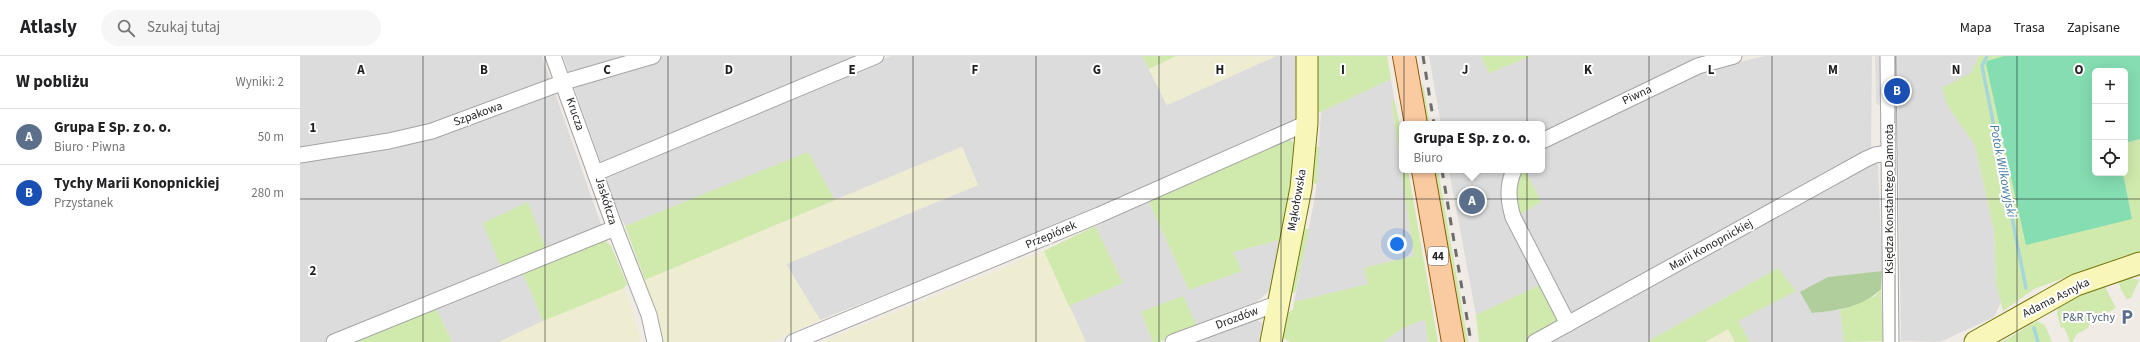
<!DOCTYPE html>
<html lang="pl">
<meta charset="utf-8">
<style>
body{margin:0;font-family:"Source Sans 3",sans-serif;background:#f6f6f6;color:#202124}
.controls{position:absolute;right:12px;top:12px;display:grid;overflow:hidden;border-radius:6px;box-shadow:0 4px 16px #0002}
.controls button{width:36px;height:36px;display:grid;place-items:center;padding:0;border:0;border-bottom:1px solid #e0e0e0;background:#fff;color:#202124;font:20px sans-serif}
.you{position:absolute;left:1097px;top:188px;width:14px;height:14px;margin:-10px;border:3px solid #fff;border-radius:50%;background:#1a73e8;box-shadow:0 0 0 6px #1a73e833}
.badge{display:grid;place-items:center;width:26px;height:26px;border-radius:50%;background:#cb0317;color:#fff;font-size:13px;font-weight:700}
.pin{position:absolute;translate:-50% -50%;border:2px solid #fff;box-shadow:0 1px 4px #0006}
.popup{position:absolute;left:1099px;top:65px;width:146px;height:52px;box-sizing:border-box;display:grid;place-content:center;border-radius:6px;background:#fff;filter:drop-shadow(0 1px 3px #0005);font-size:13px;white-space:nowrap;color:#757577}
.popup b{font-size:15px;color:#202124}
.popup::after{content:'';position:absolute;left:50%;top:100%;margin-left:-8px;border:8px solid transparent;border-top-color:#fff}
.list{margin:0;padding:0;list-style:none}
h2{display:flex;justify-content:space-between;align-items:center;height:52px;margin:0;padding:0 16px;font-size:17px}
h2 small{font-size:13px;font-weight:400;color:#757577}
.list li{display:grid;grid-template-columns:26px 1fr auto;gap:12px;align-items:center;box-sizing:border-box;height:56px;padding:0 16px;border-top:1px solid #e0e0e0}
.list b{display:block;font-size:15px;white-space:nowrap}
.list p{margin:0;font-size:13px;white-space:nowrap;color:#757577}
.list em{font-size:13px;font-style:normal;color:#757577}
.icon{flex:none;width:22px;height:22px;fill:none;stroke:currentColor;stroke-width:2;stroke-linecap:round;stroke-linejoin:round}
.map{position:relative;flex:none;width:1840px;height:286px;overflow:hidden}
header{display:flex;align-items:center;gap:24px;box-sizing:border-box;height:56px;padding:0 20px;background:#fff;border-bottom:1px solid #e0e0e0}
header strong{font-size:19px}
nav{display:flex;gap:22px;margin-inline-start:auto;font-size:14px}
.search{width:280px;height:36px;background:#f6f6f6;display:flex;align-items:center;gap:10px;box-sizing:border-box;padding:0 14px;border-radius:22px;color:#757577;font-size:15px}
main{display:flex}
aside{flex:1;background:#fff}
.map>svg:first-child{display:block}
.residential{fill:#dddcdc}
.farmland{fill:#eeedd1}
.grass{fill:#d0e9ac}
.forest{fill:#afce9b}
.pitch{fill:#85ddb2}
.parking{fill:#dfdfdf}
.lines{fill:none;stroke-linecap:round;stroke-linejoin:round}
.stream{stroke:#a6d6dc;stroke-width:3.5}
.street-casing{stroke:#a3a3a3;stroke-width:17}
.secondary-casing{stroke:#747507;stroke-width:23}
.primary-casing{stroke:#975702;stroke-width:24}
.street{stroke:#fff;stroke-width:15}
.secondary{stroke:#f9f6ba;stroke-width:21}
.primary{stroke:#facaa0;stroke-width:22}
.rail{stroke:#6d6d6d;stroke-width:3;stroke-dasharray:8 8;stroke-linecap:butt}
.grid{fill:none;stroke:#1f1f1f;stroke-width:1;stroke-opacity:0.55}
.labels{text-anchor:middle;dominant-baseline:central;stroke-width:4;stroke-linejoin:round;paint-order:stroke}
.shield{fill:#fff;stroke:#626262;stroke-width:1}
.shield-label{font-size:11px;font-weight:bold;fill:#1f1f1f}
.street-label{font-size:12px;fill:#1f1f1f;stroke:#fff}
.service-label{font-size:12px;fill:#4e5e75;stroke:#fff;text-anchor:end}
.water-label{font-size:13px;font-style:italic;fill:#467b9e;stroke:#fff}
.grid-label{font-size:13px;text-anchor:middle;font-weight:bold;fill:#1f1f1f;stroke:#fff;stroke-width:4;stroke-linejoin:round;paint-order:stroke}
</style>
<header>
<strong>Atlasly</strong>
<div class="search"><svg class="icon" aria-label="search" viewBox="0 0 24 24"><circle cx="10" cy="10" r="6"/><path d="M15 15l6 6"/></svg>Szukaj tutaj</div>
<nav><a>Mapa</a><a>Trasa</a><a>Zapisane</a></nav>
</header>
<main>
<aside>
<h2>W pobliżu<small>Wyniki: 2</small></h2>
<ul class="list">
<li><span class="badge" style="background:#5c6f8a">A</span><div><b>Grupa E Sp. z o. o.</b><p>Biuro · Piwna</p></div><em>50 m</em></li>
<li><span class="badge" style="background:#1a4fb4">B</span><div><b>Tychy Marii Konopnickiej</b><p>Przystanek</p></div><em>280 m</em></li>
</ul>
</aside>
<div class="map">
<svg width="1840" height="286" viewBox="0 0 1840 286">
<rect width="100%" height="100%" fill="#f0ebe5"/>
<g class="residential">
<polygon points="0,0 242,0 303,174 247,196 228,147 202,213 29,286 0,286"/>
<polygon points="263,0 563,0 309,107 301,107"/>
<polygon points="591,0 842,0 867,49 976,0 996,0 995,66 726,182 520,264 486,208 678,129 662,91 535,144 508,97 325,170 303,120"/>
<polygon points="1129,0 1181,0 1189,17 1232,0 1407,0 1394,3 1242,77 1242,68 1141,68"/>
<polygon points="1465,0 1572,0 1571,92 1273,260 1218,160 1241,146 1225,114 1242,114 1242,94 1251,88 1403,15"/>
<polygon points="1597,0 1679,0 1671,17 1647,49 1675,89 1694,174 1696,227 1701,246 1694,261 1640,286 1601,285"/>
<polygon points="1091,23 1094,42 1092,48 1114,200 1065,212 1069,228 994,246 1016,136 1021,56"/>
<polygon points="1568,107 1578,108 1582,215 1528,221 1513,257 1540,254 1544,286 1450,286 1438,265 1478,212 1347,286 1245,286"/>
<polygon points="1149,114 1208,114 1205,121 1242,228 1176,259"/>
<polygon points="849,146 889,234 942,215 933,196 980,184 970,234 952,250 897,270 841,256 853,286 786,286 769,250 823,227 795,170"/>
<polygon points="222,215 243,265 199,286 152,286 136,252"/>
<polygon points="954,261 963,268 959,286 897,286"/>
<polygon points="1125,263 1128,286 1083,286 1103,272"/>
</g>
<g class="farmland">
<polygon points="876,0 976,0 867,49 849,13"/>
<polygon points="662,91 678,129 486,208 520,264 471,286 361,286 345,224"/>
<polygon points="744,195 786,286 522,286"/>
<polygon points="324,232 330,246 341,286 199,286 243,265"/>
<polygon points="1428,273 1435,286 1405,286"/>
</g>
<g class="grass">
<polygon points="842,0 876,0 849,13"/>
<polygon points="1013,0 1087,0 1091,23 1021,56 1013,55"/>
<polygon points="1181,0 1232,0 1189,17"/>
<polygon points="1679,0 1704,0 1688,5 1832,163 1823,117 1825,117 1825,87 1840,83 1840,199 1831,202 1827,199 1734,233 1703,255 1696,227 1694,174 1675,89 1647,49 1642,32 1671,17"/>
<polygon points="1123,28 1130,68 1126,68 1121,39"/>
<polygon points="1094,42 1102,78 1102,114 1108,114 1138,286 1128,286 1125,263 1103,272 1083,286 991,286 979,280 983,259 993,254 994,246 1068,228 1064,212 1114,200 1092,48"/>
<polygon points="989,83 995,88 994,116 980,184 933,196 942,215 889,234 849,146"/>
<polygon points="1012,91 1019,91 1017,128 1009,126"/>
<polygon points="508,96 535,144 345,224 325,170"/>
<polygon points="1135,114 1138,114 1168,286 1164,286"/>
<polygon points="1221,114 1225,114 1241,146 1218,160 1215,126"/>
<polygon points="228,146 247,196 202,213 183,167"/>
<polygon points="795,170 823,227 769,250 744,195"/>
<polygon points="1000,172 1009,173 995,237 988,235"/>
<polygon points="306,185 311,190 327,228 324,232 243,265 222,215"/>
<polygon points="1478,212 1496,235 1438,265 1450,286 1435,286 1428,273 1405,286 1347,286"/>
<polygon points="1824,221 1839,224 1831,242 1827,243 1821,234 1819,227"/>
<polygon points="1242,228 1259,260 1257,269 1226,286 1179,286 1176,259"/>
<polygon points="1799,229 1805,231 1816,252 1790,266 1788,272 1777,278 1772,286 1770,286 1764,271 1761,272 1757,258 1759,248"/>
<polygon points="1581,233 1583,285 1544,286 1540,254 1575,240"/>
<polygon points="883,240 897,270 859,286 853,286 841,256"/>
<polygon points="136,252 152,286 45,286"/>
<polygon points="1737,265 1745,269 1752,286 1702,286"/>
</g>
<path class="forest" d="M1582 215 1581 233C1563 251 1536 255 1512 257L1500 236 1528 221Z"/>
<polygon class="pitch" points="1704,0 1840,0 1840,83 1825,87 1825,15 1795,15 1795,117 1823,117 1832,163 1726,189 1686,8 1687,5"/>
<polygon class="parking" points="1575,0 1581,0 1582,52 1576,47"/>
<g class="lines">
<g class="stream">
<polyline points="1687,0 1682,10 1726,232"/>
<polyline points="1734,272 1738,286"/>
</g>
<defs>
<g id="street">
<polyline points="1588,0 1591,286"/>
<polyline points="1242,85 1398,10 1434,0"/>
<polyline points="0,99 89,85 132,75 264,26 353,0"/>
<path d="M1214 114C1207 130 1208 144 1213 161L1268 268"/>
<polyline points="296,117 576,0"/>
<polyline points="315,172 349,259 355,286"/>
<polyline points="34,286 315,172 253,0"/>
<polyline points="493,286 799,159 1007,67"/>
<polyline points="873,286 979,247"/>
<polyline points="1235,286 1566,103 1575,99 1589,97"/>
</g>
<g id="secondary">
<polyline points="971,286 1001,132 1007,67 1007,0"/>
<polyline points="1675,286 1776,229 1840,207"/>
</g>
<g id="primary">
<polyline points="1104,0 1116,68"/>
<polyline points="1123,114 1153,286"/>
</g>
</defs>
<use href="#street" class="street-casing"/>
<use href="#secondary" class="secondary-casing"/>
<use href="#primary" class="primary-casing"/>
<use href="#street" class="street"/>
<use href="#secondary" class="secondary"/>
<use href="#primary" class="primary"/>
<g class="rail">
<polyline points="1123,0 1134,68"/>
<polyline points="1142,114 1171,286"/>
</g>
</g>
<path class="grid" d="M123 0V286M245 0V286M368 0V286M491 0V286M613 0V286M736 0V286M859 0V286M981 0V286M1104 0V286M1227 0V286M1349 0V286M1472 0V286M1595 0V286M1717 0V286M0 143H1840"/>
<defs>
<symbol id="parking-bare" viewBox="-9 -9 18 18"><path d="M-3.5-5.5H1a3.5 3.5 0 0 1 0 7H-1V5.5H-3.5ZM-1-3.4V-.6H.8a1.4 1.4 0 0 0 0-2.8Z" fill="#5c6f8a" stroke="#fff" stroke-width="2.5" paint-order="stroke"/></symbol>
</defs>
<g fill-rule="evenodd">
<use href="#parking-bare" x="1816" y="250" width="22" height="22"/>
</g>
<g class="labels">
<rect class="shield" x="1128" y="191" width="20" height="18" rx="3"/>
<g class="shield-label">
<text x="1138" y="200">44</text>
</g>
<g class="street-label">
<text transform="translate(1337 39) rotate(-25)">Piwna</text>
<text transform="translate(178 58) rotate(-20)">Szpakowa</text>
<text transform="translate(275 58) rotate(71)">Krucza</text>
<text transform="translate(1589 143) rotate(-90)">Księdza Konstantego Damrota</text>
<text transform="translate(997 144) rotate(-80)">Mąkołowska</text>
<text transform="translate(306 145) rotate(73)">Jaskółcza</text>
<text transform="translate(751 179) rotate(-23)">Przepiórek</text>
<text transform="translate(1411 189) rotate(-29)">Marii Konopnickiej</text>
<text transform="translate(1756 242) rotate(-27)">Adama Asnyka</text>
<text transform="translate(937 262) rotate(-20)">Drozdów</text>
</g>
<g class="service-label">
<text x="1815" y="261">P&amp;R Tychy</text>
</g>
<g class="water-label">
<text transform="translate(1703 115) rotate(79)">Potok Wilkowyjski</text>
</g>
</g>
<g class="grid-label">
<text x="61" y="18">A</text>
<text x="184" y="18">B</text>
<text x="307" y="18">C</text>
<text x="429" y="18">D</text>
<text x="552" y="18">E</text>
<text x="675" y="18">F</text>
<text x="797" y="18">G</text>
<text x="920" y="18">H</text>
<text x="1043" y="18">I</text>
<text x="1165" y="18">J</text>
<text x="1288" y="18">K</text>
<text x="1411" y="18">L</text>
<text x="1533" y="18">M</text>
<text x="1656" y="18">N</text>
<text x="1779" y="18">O</text>
<text x="13" y="76">1</text>
<text x="13" y="219">2</text>
</g>
</svg>
<div class="controls">
<button>+</button>
<button>−</button>
<button><svg class="icon" aria-label="locate" viewBox="0 0 24 24"><circle cx="12" cy="12" r="6"/><path d="M12 2v4M12 18v4M2 12h4M18 12h4"/></svg></button>
</div>
<div class="you"></div>
<div class="pin badge" style="left:1172px;top:145px;background:#5c6f8a">A</div>
<div class="popup"><b>Grupa E Sp. z o. o.</b>Biuro</div>
<div class="pin badge" style="left:1597px;top:35px;background:#1a4fb4">B</div>
</div>
</main>
